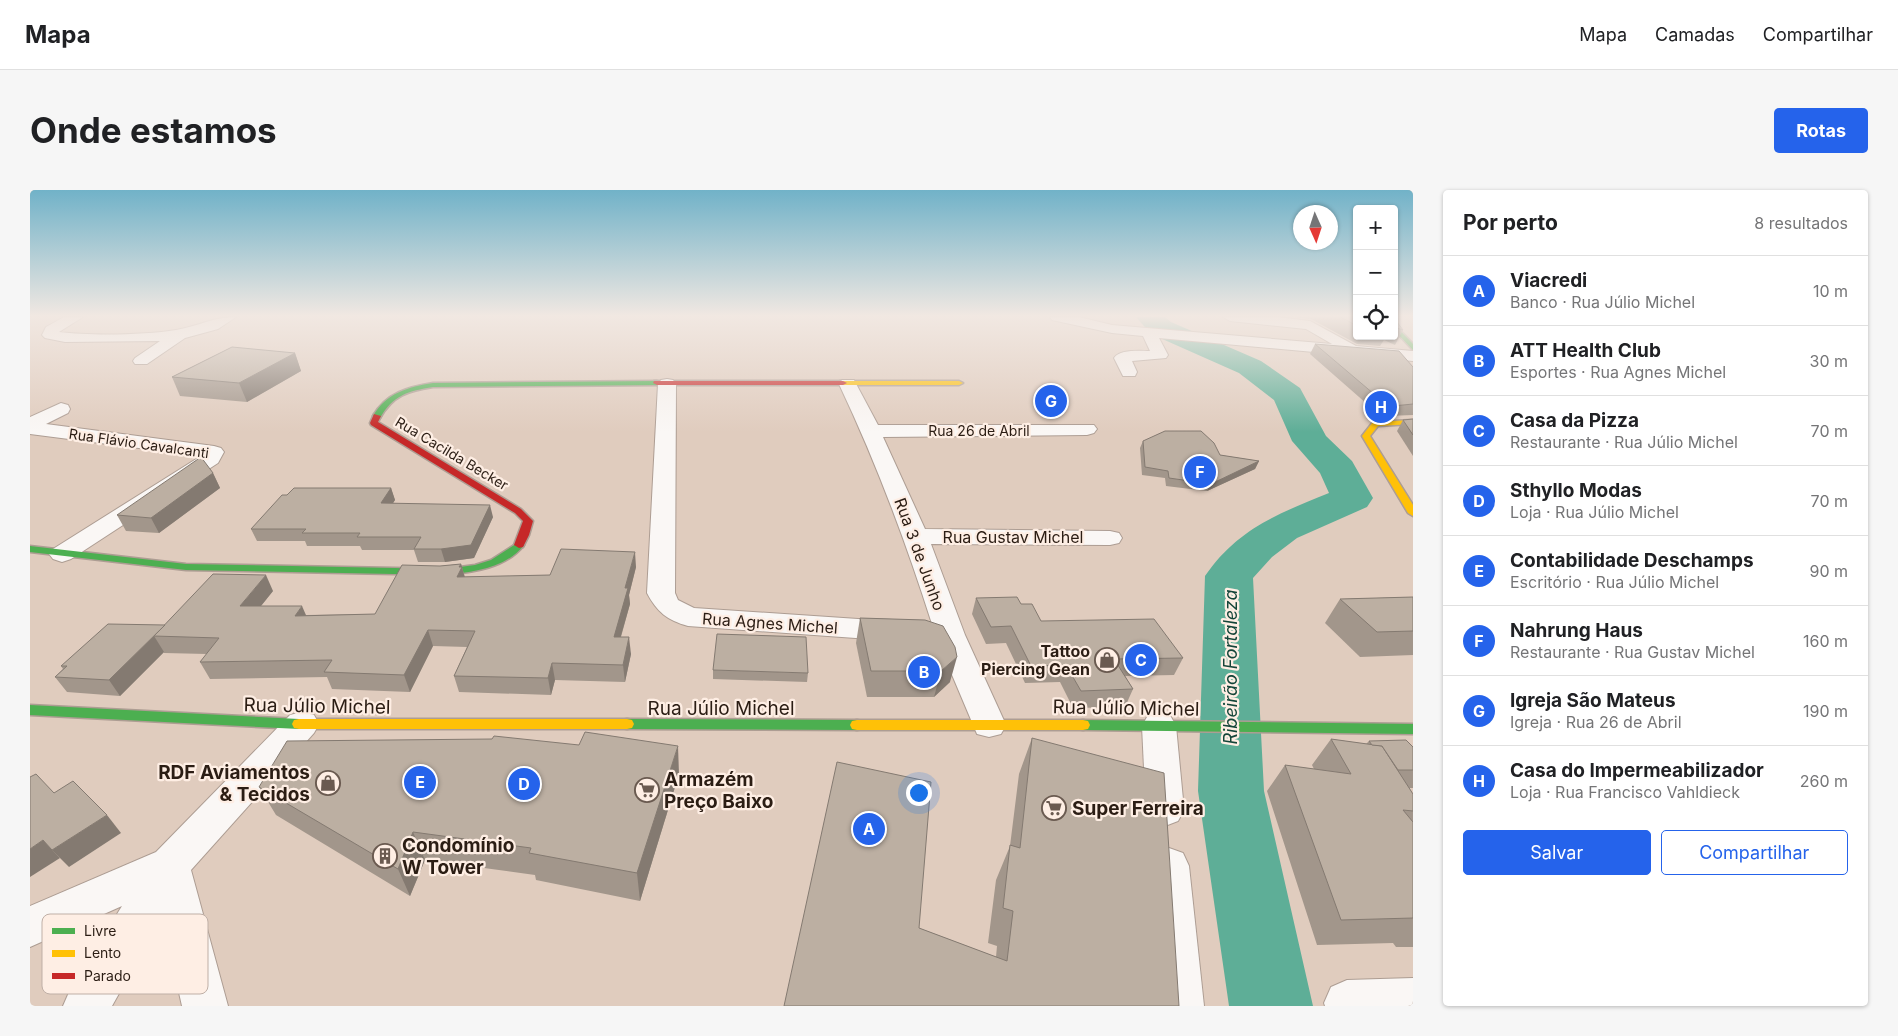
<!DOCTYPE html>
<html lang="pt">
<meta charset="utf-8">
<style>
body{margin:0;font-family:Inter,sans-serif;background:#f6f6f6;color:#202124}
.controls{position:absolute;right:15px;top:15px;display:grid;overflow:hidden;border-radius:5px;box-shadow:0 1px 4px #0004}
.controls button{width:45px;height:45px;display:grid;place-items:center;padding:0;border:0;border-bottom:1px solid #e0e0e0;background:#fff;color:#202124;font:25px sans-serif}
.compass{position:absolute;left:1263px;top:15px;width:45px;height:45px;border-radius:50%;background:#fff;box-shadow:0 1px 4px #0004;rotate:177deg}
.you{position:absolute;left:888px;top:602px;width:18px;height:18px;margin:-12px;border:4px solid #fff;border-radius:50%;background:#1a73e8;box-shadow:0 0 0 8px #1a73e833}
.badge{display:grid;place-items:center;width:32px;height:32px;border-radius:50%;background:#2563eb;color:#fff;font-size:16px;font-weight:700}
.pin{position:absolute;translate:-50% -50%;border:2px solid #fff;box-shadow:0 1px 5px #0006}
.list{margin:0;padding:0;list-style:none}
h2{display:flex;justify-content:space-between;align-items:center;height:65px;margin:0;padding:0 20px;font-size:21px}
h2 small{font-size:16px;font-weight:400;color:#757577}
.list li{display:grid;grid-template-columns:32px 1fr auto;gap:15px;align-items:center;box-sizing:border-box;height:70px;padding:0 20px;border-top:1px solid #e0e0e0}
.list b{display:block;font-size:19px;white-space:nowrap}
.list p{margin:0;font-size:16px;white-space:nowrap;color:#757577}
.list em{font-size:16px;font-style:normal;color:#757577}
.actions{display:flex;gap:10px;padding:15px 20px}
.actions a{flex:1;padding:11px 0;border:1px solid #2563eb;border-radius:5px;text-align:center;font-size:18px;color:#2563eb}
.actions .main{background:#2563eb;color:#fff}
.icon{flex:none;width:28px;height:28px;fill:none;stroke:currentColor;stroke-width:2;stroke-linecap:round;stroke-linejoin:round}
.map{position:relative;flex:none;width:1383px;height:816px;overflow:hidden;border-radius:5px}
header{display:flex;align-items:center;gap:30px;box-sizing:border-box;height:70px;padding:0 25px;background:#fff;border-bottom:1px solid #e0e0e0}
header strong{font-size:24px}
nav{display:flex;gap:28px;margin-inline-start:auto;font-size:18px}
.intro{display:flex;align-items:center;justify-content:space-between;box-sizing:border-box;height:120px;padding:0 30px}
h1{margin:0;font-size:35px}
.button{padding:12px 22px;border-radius:5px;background:#2563eb;color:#fff;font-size:18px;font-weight:700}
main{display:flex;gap:30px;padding:0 30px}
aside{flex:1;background:#fff;border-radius:5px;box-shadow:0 1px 4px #0004}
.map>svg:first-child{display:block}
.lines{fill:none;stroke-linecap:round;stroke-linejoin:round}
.river{fill:#5eae97;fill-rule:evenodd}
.street-casing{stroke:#ad9d93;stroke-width:2}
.fast-casing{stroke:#ad9d93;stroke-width:3}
.slow-casing{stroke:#ad9d93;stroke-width:3}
.jam-casing{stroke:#ad9d93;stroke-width:3}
.street{fill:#faf7f5;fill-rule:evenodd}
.fast{fill:#4caf50;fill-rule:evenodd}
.slow{fill:#ffc107;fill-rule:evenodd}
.jam{fill:#c62828;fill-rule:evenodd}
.wall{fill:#a2968b}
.shaded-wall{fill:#847a71}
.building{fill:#bcafa2;stroke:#847a71}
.labels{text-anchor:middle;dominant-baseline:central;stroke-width:4.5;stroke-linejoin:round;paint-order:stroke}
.far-street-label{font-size:14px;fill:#2b1d14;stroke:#feeee4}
.street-label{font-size:16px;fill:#2b1d14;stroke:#feeee4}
.poi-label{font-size:16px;font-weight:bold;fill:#2b1d14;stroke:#feeee4;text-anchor:end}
.water-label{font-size:18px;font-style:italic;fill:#144539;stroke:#feeee4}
.near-street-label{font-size:19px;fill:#2b1d14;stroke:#feeee4}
.near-poi-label{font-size:19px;font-weight:bold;fill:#2b1d14;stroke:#feeee4;text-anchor:start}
.key{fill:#feeee4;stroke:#bfafa6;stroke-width:1}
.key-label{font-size:14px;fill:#2b1d14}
</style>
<header>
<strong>Mapa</strong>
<nav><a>Mapa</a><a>Camadas</a><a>Compartilhar</a></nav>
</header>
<div class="intro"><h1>Onde estamos</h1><a class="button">Rotas</a></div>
<main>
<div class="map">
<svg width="1383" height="816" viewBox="0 0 1383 816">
<rect width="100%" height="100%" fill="#e0ccbe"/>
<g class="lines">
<path class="river" d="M1106 127H1135L1141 132 1231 171 1270 198 1296 246 1322 271 1343 308 1337 317 1267 348 1242 367 1223 388 1234 601 1283 816H1199L1168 601 1175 386C1208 338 1248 324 1299 303L1290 283 1262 251 1244 210 1209 183 1121 144Z"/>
<defs>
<g id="street">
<path d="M34 127H53L29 142C60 146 116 145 146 140 169 136 183 127 206 127L188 139 155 148 117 174H105L103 171 105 168 130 151 35 152 15 148 12 145 16 137Z"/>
<path d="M1020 127H1049L1082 135 1302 154 1276 139 1200 131 1193 127H1247L1280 131 1326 156 1383 161V171L1129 148 1138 165 1136 168 1102 171 1107 182 1105 186H1093L1084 168C1090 159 1109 161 1120 161L1113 146 1082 143 1022 130Z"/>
<path d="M637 189 643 190 646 194 645 403 648 410 664 418 902 434C876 352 846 272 809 194L812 190H824L848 235H1064L1067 239 1064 243 1057 245 853 247 895 339 1080 341 1089 343 1092 348 1089 353 1080 355 901 354 935 445 976 535 971 544 959 547 947 544 909 454 658 436C637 430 627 422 617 403L628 194 631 190Z"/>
<polygon points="31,213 38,215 40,219 38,223 16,234 184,256 191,258 194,262 188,273 41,369 32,372 23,369 19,364 23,359 171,266 0,244 0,227"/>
<polygon points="272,522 284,525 289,534 284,543 161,680 198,816 152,816 132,727 82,816 33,816 40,800 92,716 0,757 0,716 126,662 260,525"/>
<polygon points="1129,523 1141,527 1146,536 1154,620 1148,631 1135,636 1122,631 1116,620 1112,536 1117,527"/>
<polygon points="1139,658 1153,663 1159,676 1174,816 1128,816 1119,676 1125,663"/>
<polygon points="1383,788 1383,816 1295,816 1294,813 1301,797 1317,790"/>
</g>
<g id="fast">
<polygon points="1364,134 1383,154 1383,160 1364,140"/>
<path d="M627 191 631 193 630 195 403 197C378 201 363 205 350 228L343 226C356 203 378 197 403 193Z"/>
<path d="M489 352 494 355C475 379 443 382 415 385L156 380 0 362V356L156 374 415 379 445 375 461 370Z"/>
<polygon points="0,515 269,529 274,530 276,534 274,538 269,539 0,525"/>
<polygon points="597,529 827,530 832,531 834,535 832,539 827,540 597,539 592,538 590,534 592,530"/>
<polygon points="1053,530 1383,534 1383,544 1053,540 1048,539 1046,535 1048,531"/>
</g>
<g id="slow">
<polygon points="810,191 929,191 933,193 929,195 813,195 809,193"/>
<polygon points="1383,230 1383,234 1348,236 1340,246 1383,315 1383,326 1378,323 1332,246 1343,232"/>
<polygon points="269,529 597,529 602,530 604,534 602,538 597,539 269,539 264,538 262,534 264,530"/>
<polygon points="827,530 1053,530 1058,531 1060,535 1058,539 1053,540 827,540 822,539 820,535 822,531"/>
</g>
<g id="jam">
<polygon points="624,191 813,191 817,193 813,195 627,195 623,193"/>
<polygon points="344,224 351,226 348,232 491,319 503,331 499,345 493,357 489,358 484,355 493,331 485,323 341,235 340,233"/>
</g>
</defs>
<use href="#street" class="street-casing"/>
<use href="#fast" class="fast-casing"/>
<use href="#slow" class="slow-casing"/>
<use href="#jam" class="jam-casing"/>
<use href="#street" class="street"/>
<use href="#fast" class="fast"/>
<use href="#slow" class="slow"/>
<use href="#jam" class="jam"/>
</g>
<g class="wall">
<polygon points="1265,127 1327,127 1327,146 1364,146 1364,128 1373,140 1365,155 1354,150 1350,156 1327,154 1281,129"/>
<polygon points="1285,154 1383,177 1383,225 1357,226 1353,220 1345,221 1280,164"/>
<polygon points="265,163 271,181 217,212 150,206 142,187"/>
<polygon points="1383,229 1383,266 1367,241 1373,230"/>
<polygon points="1113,251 1190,265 1229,271 1225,279 1177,301 1136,296 1135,288 1112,285 1110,258"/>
<polygon points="183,283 190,298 129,343 96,341 87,325"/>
<polygon points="361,298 365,310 363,313 463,327 444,368 415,372 388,372 384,360 332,360 330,356 277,356 275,351 227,351 221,339"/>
<polygon points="431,374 435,387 520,385 606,377 599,405 600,414 591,447 601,464 595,492 525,490 521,505 429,502 424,486 437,457 403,456 380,502 302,499 297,487 180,489 170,472 177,464 134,463 134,462 90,506 37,502 25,487 33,479 31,476 135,435 243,401 231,416 276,425 345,424 410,376"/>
<polygon points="1383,407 1383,465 1330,467 1295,433 1310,409"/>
<polygon points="946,408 991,414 1011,431 1153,468 1144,485 1095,486 1103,499 1095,517 1043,518 1030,492 995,493 976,453 956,454 942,424"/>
<polygon points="830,428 895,430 920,492 904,507 837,507 826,453"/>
<polygon points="683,480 778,483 777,492 683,489"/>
<polygon points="1002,548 1149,816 754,816 889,738 966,767 967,756 958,753 966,690 980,656 989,584"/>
<polygon points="1301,549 1336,554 1339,551 1383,557 1383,598 1379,598 1383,604 1383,757 1366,757 1363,753 1287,755 1237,601 1255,575 1284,579 1282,575"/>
<polygon points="649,584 610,711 506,690 505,685 395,670 380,706 246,625 229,597"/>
</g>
<g class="shaded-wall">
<polygon points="265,163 271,181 217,212 209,193"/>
<polygon points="1229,271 1225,279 1177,301 1181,294"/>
<polygon points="183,283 190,298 129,343 121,328"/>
<polygon points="361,298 365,310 355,325 351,313"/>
<polygon points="460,315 463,327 444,368 415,372 411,359"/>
<polygon points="605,362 606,377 599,405 600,414 586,463 584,447 595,398"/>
<polygon points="431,374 432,377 436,393 427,387 429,377"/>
<polygon points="236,385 243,401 218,432 210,416"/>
<polygon points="272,416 279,432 265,426"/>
<polygon points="398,440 403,456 380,502 374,485"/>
<polygon points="124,446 134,462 90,506 79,490"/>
<polygon points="599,447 601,464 595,492 593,475"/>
<polygon points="927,467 920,492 904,507 911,481"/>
<polygon points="522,473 525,490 521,505 518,488"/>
<polygon points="648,556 649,584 610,711 607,683"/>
<polygon points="77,625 91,643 39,677 22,660"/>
<polygon points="383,642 395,670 380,706 368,679"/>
<polygon points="13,650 30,668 0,687 0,659"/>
</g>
<g class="building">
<polygon points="1311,127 1327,127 1327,136"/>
<polygon points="1364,128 1373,140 1364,137"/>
<polygon points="1285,154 1369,161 1383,177 1383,214 1363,216 1359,209 1351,210"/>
<polygon points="202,157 265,163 209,193 142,187"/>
<polygon points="1383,229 1383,245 1373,230"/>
<polygon points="1135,241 1171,241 1184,253 1190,265 1229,271 1181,294 1139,288 1138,281 1115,277 1113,251"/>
<polygon points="171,267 183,283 121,328 87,325"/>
<polygon points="264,298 361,298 351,313 460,315 441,355 411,359 384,359 391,347 327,347 330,343 272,343 276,339 221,339 252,305 257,305"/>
<polygon points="531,359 605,362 595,398 598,398 584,447 599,447 593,475 522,473 518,488 424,486 445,441 398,440 374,485 294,482 302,470 170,472 189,448 124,446 183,384 236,385 210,416 272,416 265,426 345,424 372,375 410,376 431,374 429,377 432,377 427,387 520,385"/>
<polygon points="987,407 991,414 1002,414 1011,431 1124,429 1153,468 1084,469 1103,499 1051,501 1036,475 1001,476 981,436 961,437 946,408"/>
<polygon points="1383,407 1383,441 1347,442 1310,409"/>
<polygon points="830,428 895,430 913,436 925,457 927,467 911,481 841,481"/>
<polygon points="78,434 135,435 79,490 25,487 37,476 31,476"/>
<polygon points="687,444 776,447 778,483 683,480"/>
<polygon points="555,542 648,556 607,683 499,663 501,658 383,642 368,679 229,597 257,551 462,549 464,546 549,555"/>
<polygon points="1002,548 1134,583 1149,816 754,816 807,572 901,592 889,738 977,771 983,721 973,718 980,655 990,658"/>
<polygon points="1301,549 1352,556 1383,604 1383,621 1373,620 1383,632 1383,728 1311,730 1255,575 1321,584"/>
<polygon points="1376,550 1383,557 1383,580 1368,580 1352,556 1342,555 1339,551"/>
<polygon points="6,584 24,603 43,591 77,625 22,660 13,650 0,659 0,587"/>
</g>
<linearGradient id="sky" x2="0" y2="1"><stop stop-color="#71b2c8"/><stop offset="0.52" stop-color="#f1e8e2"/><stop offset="1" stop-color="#f1e8e2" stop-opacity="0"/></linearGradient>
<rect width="1383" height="242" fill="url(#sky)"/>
<defs>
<symbol id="shop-ring" viewBox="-11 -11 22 22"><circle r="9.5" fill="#feeee4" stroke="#6a5a50" stroke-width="1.5"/><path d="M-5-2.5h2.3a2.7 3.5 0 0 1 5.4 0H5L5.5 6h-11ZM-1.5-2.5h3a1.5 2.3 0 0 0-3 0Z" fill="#6a5a50"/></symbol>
<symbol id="supermarket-ring" viewBox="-11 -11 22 22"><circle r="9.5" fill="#feeee4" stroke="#6a5a50" stroke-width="1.5"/><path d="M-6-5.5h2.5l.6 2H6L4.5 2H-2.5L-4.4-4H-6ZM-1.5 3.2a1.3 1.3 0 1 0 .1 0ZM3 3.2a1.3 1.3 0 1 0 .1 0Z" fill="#6a5a50"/></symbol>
<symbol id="building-ring" viewBox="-11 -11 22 22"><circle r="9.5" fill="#feeee4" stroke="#6a5a50" stroke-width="1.5"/><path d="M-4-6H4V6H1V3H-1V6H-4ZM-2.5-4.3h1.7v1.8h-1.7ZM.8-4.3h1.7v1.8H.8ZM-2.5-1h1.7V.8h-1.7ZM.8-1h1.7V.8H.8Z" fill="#6a5a50"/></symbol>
</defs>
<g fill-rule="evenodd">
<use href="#shop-ring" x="1063" y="456" width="28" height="28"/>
<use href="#shop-ring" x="284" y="579" width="28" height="28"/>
<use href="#supermarket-ring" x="603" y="586" width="28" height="28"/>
<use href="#supermarket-ring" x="1010" y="604" width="28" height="28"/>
<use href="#building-ring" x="341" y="652" width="28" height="28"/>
</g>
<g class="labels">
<g class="far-street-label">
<text x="949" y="240">Rua 26 de Abril</text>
<text transform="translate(109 253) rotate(8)">Rua Flávio Cavalcanti</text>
<text transform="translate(422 263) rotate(31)">Rua Cacilda Becker</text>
</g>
<g class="street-label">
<text x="983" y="347">Rua Gustav Michel</text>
<text transform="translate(890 364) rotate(70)">Rua 3 de Junho</text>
<text transform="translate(740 433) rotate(4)">Rua Agnes Michel</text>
</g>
<g class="poi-label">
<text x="1060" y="461">Tattoo<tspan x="1060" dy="18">Piercing Gean</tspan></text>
</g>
<g class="water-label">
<text transform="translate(1200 477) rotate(-90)">Ribeirão Fortaleza</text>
</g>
<g class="near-street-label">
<text transform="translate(287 516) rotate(1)">Rua Júlio Michel</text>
<text x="691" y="518">Rua Júlio Michel</text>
<text transform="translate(1096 518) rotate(1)">Rua Júlio Michel</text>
</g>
<g class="near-poi-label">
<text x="280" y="582" text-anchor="end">RDF Aviamentos<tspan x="280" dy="22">&amp; Tecidos</tspan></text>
<text x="634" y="589">Armazém<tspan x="634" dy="22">Preço Baixo</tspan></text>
<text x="1042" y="618">Super Ferreira</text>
<text x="372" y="655">Condomínio<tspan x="372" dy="22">W Tower</tspan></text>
</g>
</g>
<rect x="12" y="724" width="166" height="80" rx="8" class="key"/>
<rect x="22" y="738" width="23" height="6" fill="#4caf50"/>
<rect x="22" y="760" width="23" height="7" fill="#ffc107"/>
<rect x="22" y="783" width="23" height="6" fill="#c62828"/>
<g class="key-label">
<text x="54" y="746">Livre</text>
<text x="54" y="768">Lento</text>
<text x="54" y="791">Parado</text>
</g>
</svg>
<div class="controls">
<button>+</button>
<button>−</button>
<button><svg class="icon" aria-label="locate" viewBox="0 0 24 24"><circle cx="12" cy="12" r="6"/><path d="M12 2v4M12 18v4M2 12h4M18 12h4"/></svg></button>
</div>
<svg class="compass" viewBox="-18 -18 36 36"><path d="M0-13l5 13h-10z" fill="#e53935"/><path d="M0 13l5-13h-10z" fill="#757577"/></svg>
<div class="you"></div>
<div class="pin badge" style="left:839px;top:639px">A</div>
<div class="pin badge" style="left:894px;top:482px">B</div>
<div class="pin badge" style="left:1111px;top:470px">C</div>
<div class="pin badge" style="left:494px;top:594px">D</div>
<div class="pin badge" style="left:390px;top:592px">E</div>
<div class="pin badge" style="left:1170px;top:282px">F</div>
<div class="pin badge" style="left:1021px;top:211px">G</div>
<div class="pin badge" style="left:1351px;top:217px">H</div>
</div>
<aside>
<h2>Por perto<small>8 resultados</small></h2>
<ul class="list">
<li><span class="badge">A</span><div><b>Viacredi</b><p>Banco · Rua Júlio Michel</p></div><em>10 m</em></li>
<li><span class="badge">B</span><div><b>ATT Health Club</b><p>Esportes · Rua Agnes Michel</p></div><em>30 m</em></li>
<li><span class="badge">C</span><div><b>Casa da Pizza</b><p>Restaurante · Rua Júlio Michel</p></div><em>70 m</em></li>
<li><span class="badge">D</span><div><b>Sthyllo Modas</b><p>Loja · Rua Júlio Michel</p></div><em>70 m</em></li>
<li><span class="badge">E</span><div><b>Contabilidade Deschamps</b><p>Escritório · Rua Júlio Michel</p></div><em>90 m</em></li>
<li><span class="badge">F</span><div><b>Nahrung Haus</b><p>Restaurante · Rua Gustav Michel</p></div><em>160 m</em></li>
<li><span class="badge">G</span><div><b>Igreja São Mateus</b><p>Igreja · Rua 26 de Abril</p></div><em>190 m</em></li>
<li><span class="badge">H</span><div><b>Casa do Impermeabilizador</b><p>Loja · Rua Francisco Vahldieck</p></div><em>260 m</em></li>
</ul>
<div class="actions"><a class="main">Salvar</a><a>Compartilhar</a></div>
</aside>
</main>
